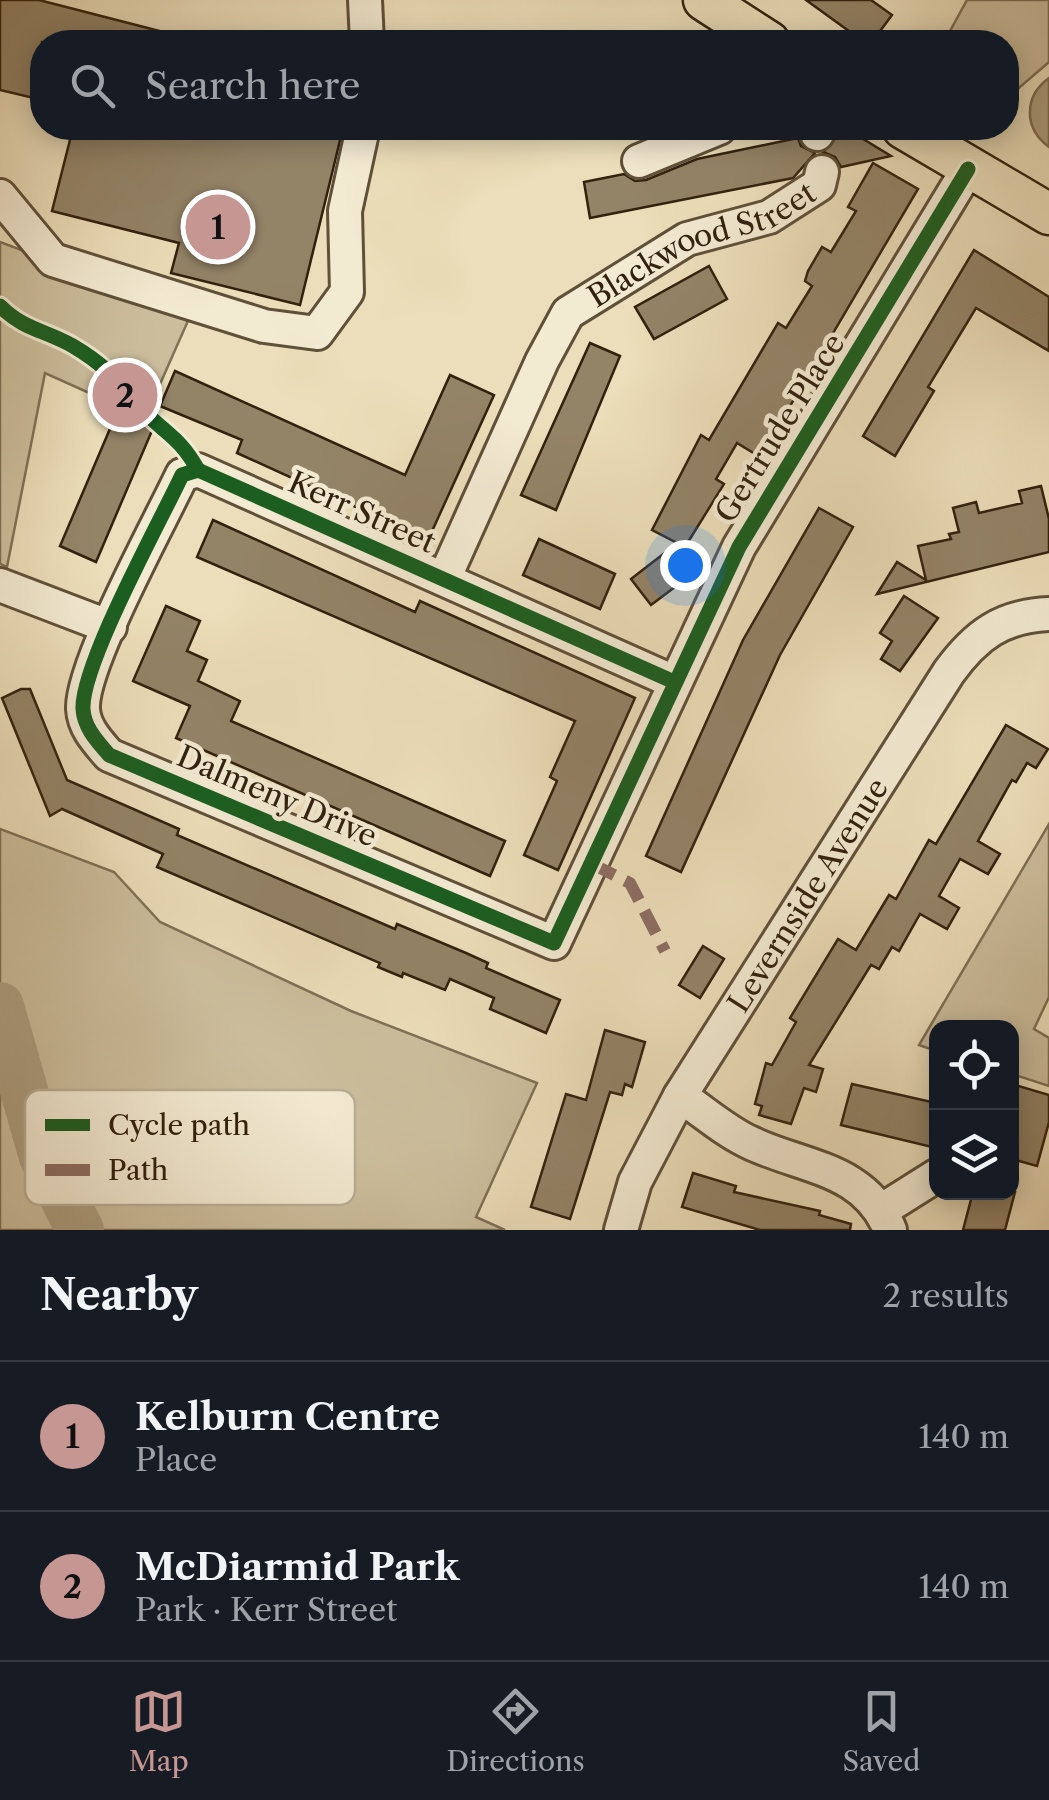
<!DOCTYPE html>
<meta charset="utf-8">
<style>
body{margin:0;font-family:"Libre Caslon Text",serif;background:#20242c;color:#f1f3f6}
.controls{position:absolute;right:30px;bottom:30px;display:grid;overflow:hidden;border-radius:20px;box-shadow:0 5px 25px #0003}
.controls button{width:90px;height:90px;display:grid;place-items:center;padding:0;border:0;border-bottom:2px solid #363941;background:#171b24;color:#f1f3f6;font:50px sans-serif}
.you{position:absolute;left:685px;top:565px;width:35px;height:35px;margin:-25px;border:8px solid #fff;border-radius:50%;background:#1a73e8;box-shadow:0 0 0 15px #1a73e833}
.badge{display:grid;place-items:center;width:65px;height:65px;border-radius:50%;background:#c59692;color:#111;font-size:32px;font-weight:700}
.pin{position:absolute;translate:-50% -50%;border:5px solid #fff;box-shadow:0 2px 10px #0006}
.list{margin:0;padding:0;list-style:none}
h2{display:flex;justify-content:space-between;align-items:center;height:130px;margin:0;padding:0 40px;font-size:42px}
h2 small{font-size:32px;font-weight:400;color:#9ea1a6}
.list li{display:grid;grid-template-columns:65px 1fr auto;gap:30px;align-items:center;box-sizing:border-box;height:150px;padding:0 40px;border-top:2px solid #363941}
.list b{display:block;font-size:38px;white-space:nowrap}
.list p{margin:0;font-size:32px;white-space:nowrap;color:#9ea1a6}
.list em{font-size:32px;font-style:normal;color:#9ea1a6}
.icon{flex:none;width:55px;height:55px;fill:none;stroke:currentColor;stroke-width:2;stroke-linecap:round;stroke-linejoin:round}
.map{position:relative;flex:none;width:1049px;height:1230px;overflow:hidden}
.search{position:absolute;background:#171b24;box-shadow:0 5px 25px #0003;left:30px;right:30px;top:30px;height:110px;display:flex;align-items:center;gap:25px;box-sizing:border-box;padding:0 35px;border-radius:40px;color:#9ea1a6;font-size:38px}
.sheet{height:430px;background:#171b24}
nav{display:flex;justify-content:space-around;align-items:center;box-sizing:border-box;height:140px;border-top:2px solid #363941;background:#171b24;font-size:28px;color:#9ea1a6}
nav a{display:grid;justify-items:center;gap:5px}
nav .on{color:#c59692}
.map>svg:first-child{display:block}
.green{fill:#ccbe9d;stroke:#7f7056;stroke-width:2.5}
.water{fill:#ad9e80;stroke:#7c6c52;stroke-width:2.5}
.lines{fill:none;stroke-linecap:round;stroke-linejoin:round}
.river{stroke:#ad9e80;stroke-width:48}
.building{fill:#938367;stroke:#32210e;stroke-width:2.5}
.minor-casing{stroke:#605039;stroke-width:38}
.major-casing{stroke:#32210e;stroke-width:45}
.minor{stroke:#f3ead2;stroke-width:32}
.major{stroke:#ecdeba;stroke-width:40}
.quiet{stroke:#8d6e63;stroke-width:12;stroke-dasharray:25 12;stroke-linecap:butt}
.cycleway-casing{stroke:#f3ead2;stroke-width:21}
.cycleway{stroke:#1b5e20;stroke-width:15}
.labels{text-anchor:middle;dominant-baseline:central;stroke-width:9;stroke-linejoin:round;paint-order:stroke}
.street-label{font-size:30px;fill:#32210e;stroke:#f3ead2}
.key{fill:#f3ead2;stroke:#b9ae97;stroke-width:2.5}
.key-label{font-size:28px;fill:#32210e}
</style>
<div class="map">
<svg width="1049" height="1230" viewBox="0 0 1049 1230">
<rect width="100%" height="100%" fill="#ecdeba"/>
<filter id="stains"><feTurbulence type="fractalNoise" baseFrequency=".002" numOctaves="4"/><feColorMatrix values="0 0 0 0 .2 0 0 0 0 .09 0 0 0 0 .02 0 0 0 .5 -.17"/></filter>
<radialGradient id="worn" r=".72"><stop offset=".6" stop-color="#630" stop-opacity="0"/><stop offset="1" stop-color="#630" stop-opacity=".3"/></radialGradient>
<g class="green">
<polygon points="967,0 1049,0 1049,62 1007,98 1006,42 944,42"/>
<polygon points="0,242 191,314 145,418 45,373 7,567 0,564"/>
<polygon points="1049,824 1049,997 1034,1029 1049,1038 1049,1086 1012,1074 1012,1028 936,1028 936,1051 919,1045"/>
<polygon points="0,829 114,872 160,922 351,1011 537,1083 476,1217 505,1230 0,1230"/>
</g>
<path class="water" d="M1049 78V147C1023 128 1024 96 1049 78Z"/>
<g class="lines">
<polyline class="river" points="0,1006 43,1157 80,1230"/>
</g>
<g class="building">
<polygon points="0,0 39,0 171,34 170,42 42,42 42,100 0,90"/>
<polygon points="806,0 871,0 892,15 872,42 864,42"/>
<polygon points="73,128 343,128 300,305 171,273 179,243 52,211"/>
<polygon points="845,128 891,156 841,167 835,157 823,152"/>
<polygon points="798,138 801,146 815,153 793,178 590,218 584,182 624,174 635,181 646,180 697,159"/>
<polygon points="873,163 918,189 760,457 737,443 716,479 724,484 685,547 652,530 701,435 709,440 778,323 786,328 812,286 805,281 808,271 822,247 831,252 856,211 848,207"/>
<polygon points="974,250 1049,297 1049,351 976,308 928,387 934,391 895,456 863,436"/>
<polygon points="709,266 727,299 654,339 635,307"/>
<polygon points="590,343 620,356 556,510 521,495"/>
<polygon points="175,371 405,475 450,375 494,395 428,540 237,453 242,440 160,406"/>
<polygon points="118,410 154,426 96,562 60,546"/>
<polygon points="1041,486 1049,519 1049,552 877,594 897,562 926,580 918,546 951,539 949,534 959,532 953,508 976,502 979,513 1022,503 1019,491"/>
<polygon points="819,508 853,527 780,655 681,872 646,856 743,640"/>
<polygon points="213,520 415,612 420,601 635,698 558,870 524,855 557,781 550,777 575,721 197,557"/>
<polygon points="539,539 615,574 600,609 523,575"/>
<polygon points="671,548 686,567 681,570 687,578 651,605 631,579"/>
<polygon points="904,596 938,618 900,671 881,659 892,641 880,633"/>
<polygon points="166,606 200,621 187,651 207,660 198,681 240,701 231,721 505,841 490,876 176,738 190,706 133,681"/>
<polygon points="21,689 30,689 67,780 179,829 177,835 395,929 397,924 466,953 488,963 486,968 560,1000 546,1033 490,1009 494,998 450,979 445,990 403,973 402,977 378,967 380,963 157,867 163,854 62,809 50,816 2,698"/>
<polygon points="1006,725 1048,749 1036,768 1027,763 1016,782 1012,780 978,841 1000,854 988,874 960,859 939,896 959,908 947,929 920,914 899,951 892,947 879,969 871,965 809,1065 823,1069 816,1092 804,1088 791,1124 759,1115 762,1106 755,1104 766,1063 772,1065 796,1022 790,1018 838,939 856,950 889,895 896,899 929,840 936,844"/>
<polygon points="703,946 724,959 700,998 679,985"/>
<polygon points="605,1030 645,1042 632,1087 625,1084 622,1095 610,1092 570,1219 531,1207 566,1094 586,1100"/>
<polygon points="852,1084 936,1103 936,1148 841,1125"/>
<polygon points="1012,1084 1049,1095 1049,1122 1037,1166 1012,1159"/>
<polygon points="693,1173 736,1186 734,1192 820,1211 819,1215 851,1224 850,1230 760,1230 682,1207"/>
<polygon points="973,1192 1015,1192 1005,1230 963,1230"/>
</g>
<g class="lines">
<defs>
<g id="minor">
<polyline points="365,0 367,42"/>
<polyline points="817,134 820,128"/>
<polyline points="639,161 719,128"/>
<polyline points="0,196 53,260 264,326 317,333 347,292 345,211 363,128"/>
<path id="s1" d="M444 579 542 361 568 313 687 239 769 217 819 185 822 172"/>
<polyline points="0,585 110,627"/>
<path d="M672 681 198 470 182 475C160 522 81 665 83 709 84 728 98 742 109 755L554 943 739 547 968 169"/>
<path d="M680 1096C703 1111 726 1132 751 1143 804 1168 865 1168 890 1230"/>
<polyline points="882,1210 936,1176"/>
<path id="s2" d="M621 1230 635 1182 680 1096 949 672C976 635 1002 616 1049 614"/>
</g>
<g id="major">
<polyline points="704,0 769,42"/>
<polyline points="903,128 1049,214"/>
</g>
</defs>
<use href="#minor" class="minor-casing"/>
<use href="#major" class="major-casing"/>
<use href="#minor" class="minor"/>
<use href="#major" class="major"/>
<polyline class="quiet" points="592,864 630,883 665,951"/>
<defs>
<g id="cycleway">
<path d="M0 306C24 330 45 330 73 346 108 367 115 379 141 408 165 434 179 436 198 470"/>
<path d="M672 681 198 470 182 475C160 522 81 665 83 709 84 728 98 742 109 755L554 943 739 547 968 169"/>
</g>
</defs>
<use href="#cycleway" class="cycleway-casing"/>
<use href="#cycleway" class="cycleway"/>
</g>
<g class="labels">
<g class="street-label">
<text stroke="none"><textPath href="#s1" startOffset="445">Blackwood Street</textPath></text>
<text transform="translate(780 428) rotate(-58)">Gertrude Place</text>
<text transform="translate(362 512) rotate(24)">Kerr Street</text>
<text transform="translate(277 796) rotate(23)">Dalmeny Drive</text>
<text stroke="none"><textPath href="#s2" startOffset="385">Levernside Avenue</textPath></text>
</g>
</g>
<rect x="25" y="1090" width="330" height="115" rx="15" class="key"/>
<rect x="45" y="1119" width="45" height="12" fill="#1b5e20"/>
<rect x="45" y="1164" width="45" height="12" fill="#8d6e63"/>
<g class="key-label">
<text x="108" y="1135">Cycle path</text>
<text x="108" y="1180">Path</text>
</g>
<rect width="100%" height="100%" filter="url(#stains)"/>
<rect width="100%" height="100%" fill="url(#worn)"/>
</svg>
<div class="controls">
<button><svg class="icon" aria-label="locate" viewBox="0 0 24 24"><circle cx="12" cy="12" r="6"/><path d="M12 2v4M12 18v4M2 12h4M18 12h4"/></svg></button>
<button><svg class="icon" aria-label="layers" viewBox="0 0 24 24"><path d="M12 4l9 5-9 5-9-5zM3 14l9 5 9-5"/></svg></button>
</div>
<div class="you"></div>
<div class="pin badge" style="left:218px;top:227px">1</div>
<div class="pin badge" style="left:125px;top:395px">2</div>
<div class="search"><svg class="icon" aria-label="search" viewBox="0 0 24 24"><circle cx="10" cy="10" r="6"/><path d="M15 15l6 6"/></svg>Search here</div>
</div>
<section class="sheet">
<h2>Nearby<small>2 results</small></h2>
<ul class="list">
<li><span class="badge">1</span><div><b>Kelburn Centre</b><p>Place</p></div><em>140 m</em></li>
<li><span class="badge">2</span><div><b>McDiarmid Park</b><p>Park · Kerr Street</p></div><em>140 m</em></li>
</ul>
</section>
<nav>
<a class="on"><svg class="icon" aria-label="map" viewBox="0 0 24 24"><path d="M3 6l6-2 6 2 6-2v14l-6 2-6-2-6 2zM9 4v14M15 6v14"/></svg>Map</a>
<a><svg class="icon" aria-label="directions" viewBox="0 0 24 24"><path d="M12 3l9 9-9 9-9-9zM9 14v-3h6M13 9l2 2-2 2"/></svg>Directions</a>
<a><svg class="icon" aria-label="saved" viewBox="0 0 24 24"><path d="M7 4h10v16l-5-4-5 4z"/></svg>Saved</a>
</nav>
